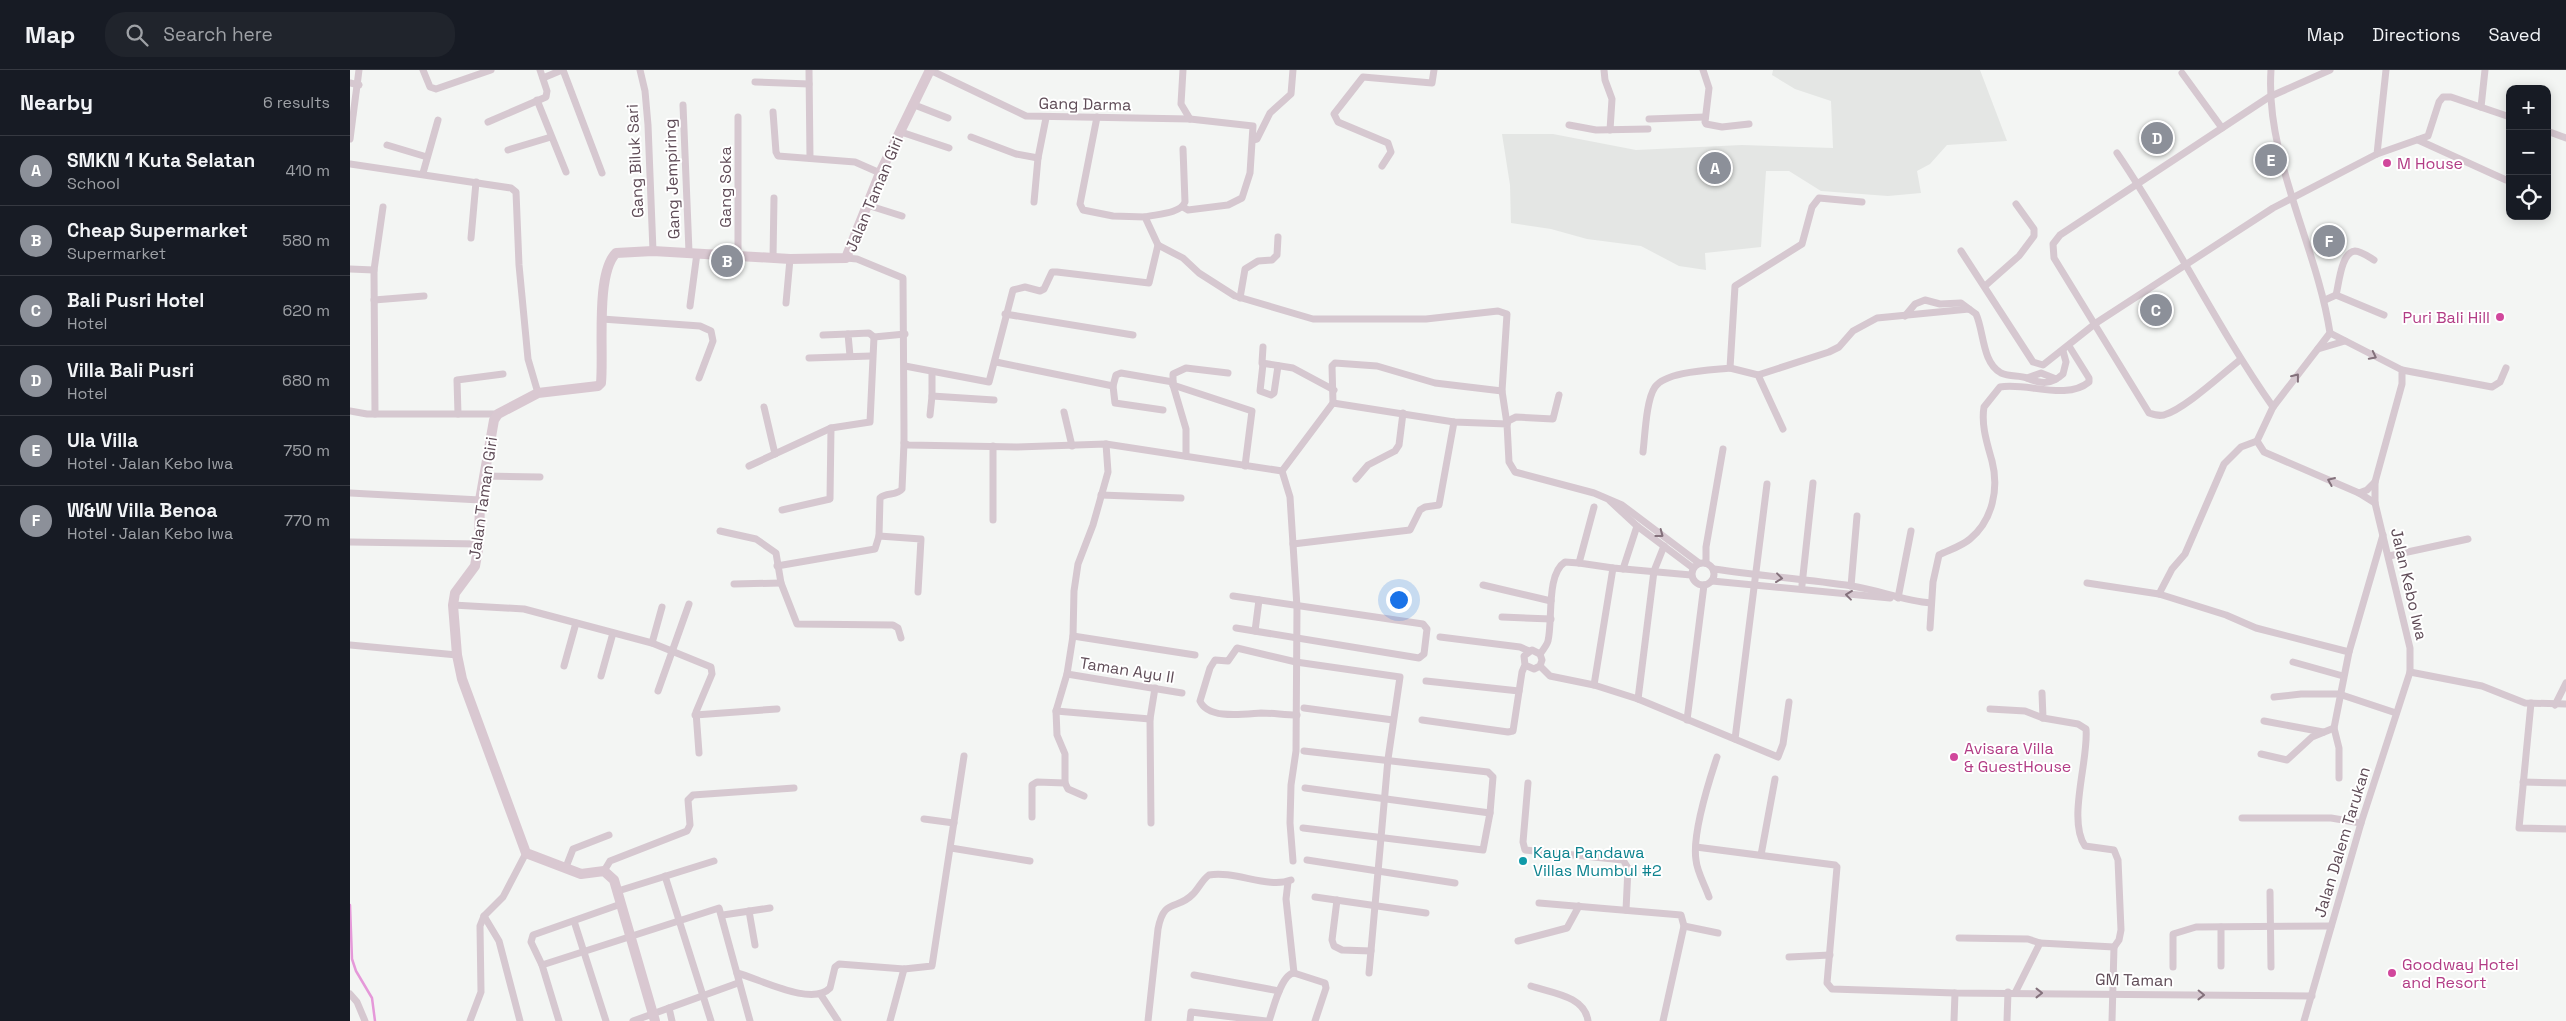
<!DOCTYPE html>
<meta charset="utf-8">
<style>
body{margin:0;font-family:"Space Grotesk",sans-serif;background:#20242c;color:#f1f3f6}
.controls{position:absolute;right:15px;top:15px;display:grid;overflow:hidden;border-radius:10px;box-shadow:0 2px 12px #0003}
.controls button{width:45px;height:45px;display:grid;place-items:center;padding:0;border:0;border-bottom:1px solid #363941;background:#171b24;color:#f1f3f6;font:25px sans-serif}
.you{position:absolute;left:1048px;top:529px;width:18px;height:18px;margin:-12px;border:4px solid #fff;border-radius:50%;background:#1a73e8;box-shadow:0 0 0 8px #1a73e833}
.badge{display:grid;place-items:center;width:32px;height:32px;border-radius:50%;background:#8c9099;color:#fff;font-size:16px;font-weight:700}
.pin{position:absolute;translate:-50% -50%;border:2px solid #fff;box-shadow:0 1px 5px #0006}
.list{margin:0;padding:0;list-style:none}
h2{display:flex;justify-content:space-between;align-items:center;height:65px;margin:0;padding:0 20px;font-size:21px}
h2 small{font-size:16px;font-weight:400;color:#9ea1a6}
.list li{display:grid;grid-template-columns:32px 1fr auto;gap:15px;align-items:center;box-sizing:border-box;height:70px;padding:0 20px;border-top:1px solid #363941}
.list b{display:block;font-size:19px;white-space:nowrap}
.list p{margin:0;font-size:16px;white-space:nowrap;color:#9ea1a6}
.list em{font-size:16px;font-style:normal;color:#9ea1a6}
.icon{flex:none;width:28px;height:28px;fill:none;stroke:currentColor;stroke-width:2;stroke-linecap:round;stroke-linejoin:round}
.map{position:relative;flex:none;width:2216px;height:951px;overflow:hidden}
header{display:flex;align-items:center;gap:30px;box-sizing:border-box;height:70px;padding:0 25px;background:#171b24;border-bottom:1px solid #363941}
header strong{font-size:24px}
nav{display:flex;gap:28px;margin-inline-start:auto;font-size:18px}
.search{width:350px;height:45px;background:#20242c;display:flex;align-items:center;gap:12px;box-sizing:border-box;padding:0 18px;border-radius:20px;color:#9ea1a6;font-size:19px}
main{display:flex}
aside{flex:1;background:#171b24}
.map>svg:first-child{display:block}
.education{fill:#e4e6e4}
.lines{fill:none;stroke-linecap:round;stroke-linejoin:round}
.stream{stroke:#e599d9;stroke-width:2.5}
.street{stroke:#d6c8d0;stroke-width:7}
.secondary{stroke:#d9c8d1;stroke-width:10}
.oneway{stroke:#83717b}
.hotel-dot{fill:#d1479c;stroke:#fff;stroke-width:2}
.culture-dot{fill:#0f9aa8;stroke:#fff;stroke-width:2}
.labels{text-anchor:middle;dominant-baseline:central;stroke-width:4;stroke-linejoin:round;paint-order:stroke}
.street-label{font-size:16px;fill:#5f4c57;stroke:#fff}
.hotel-label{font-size:16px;fill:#b23c85;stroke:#fff;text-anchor:start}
.culture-label{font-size:16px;fill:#0d838f;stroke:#fff;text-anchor:start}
</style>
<header>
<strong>Map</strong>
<div class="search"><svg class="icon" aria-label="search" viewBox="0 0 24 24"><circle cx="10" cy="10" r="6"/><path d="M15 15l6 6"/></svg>Search here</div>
<nav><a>Map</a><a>Directions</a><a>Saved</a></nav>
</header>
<main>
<aside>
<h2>Nearby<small>6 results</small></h2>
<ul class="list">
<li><span class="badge">A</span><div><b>SMKN 1 Kuta Selatan</b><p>School</p></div><em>410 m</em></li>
<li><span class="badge">B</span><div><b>Cheap Supermarket</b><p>Supermarket</p></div><em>580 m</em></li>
<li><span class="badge">C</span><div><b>Bali Pusri Hotel</b><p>Hotel</p></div><em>620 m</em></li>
<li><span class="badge">D</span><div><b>Villa Bali Pusri</b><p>Hotel</p></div><em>680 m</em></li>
<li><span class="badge">E</span><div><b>Ula Villa</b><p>Hotel · Jalan Kebo Iwa</p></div><em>750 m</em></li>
<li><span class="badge">F</span><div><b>W&amp;W Villa Benoa</b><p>Hotel · Jalan Kebo Iwa</p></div><em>770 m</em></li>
</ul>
</aside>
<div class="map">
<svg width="2216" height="951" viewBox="0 0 2216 951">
<rect width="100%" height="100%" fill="#f3f5f3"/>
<polygon class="education" points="1423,0 1630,0 1657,71 1597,75 1580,94 1567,101 1571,123 1538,126 1471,121 1439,101 1416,101 1411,177 1355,183 1356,200 1329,196 1291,176 1237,169 1201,159 1161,153 1160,115 1152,64 1203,64 1286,80 1392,75 1483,78 1481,31 1445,19 1422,5"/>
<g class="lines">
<polyline class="stream" points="0,835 2,889 6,901 22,928 25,951"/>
<g class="street">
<polyline points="73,0 80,17 86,19 141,0"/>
<polyline points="213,0 252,103"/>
<polyline points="290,0 295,21 298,55 303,181"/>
<polyline points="459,0 460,88"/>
<polyline points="580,0 676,46 840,49 903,56 900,103 892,128 878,135 838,140 833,137"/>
<polyline points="833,0 831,34 840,49"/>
<polyline points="1254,0 1255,10 1262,29 1260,60"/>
<polyline points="1353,0 1359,18 1355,52 1356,54 1372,57 1399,54"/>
<path d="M1921 0C1915 88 1967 176 1980 263L1923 337 1907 371 1914 382 2009 423 2025 433"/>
<polyline points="1832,3 1872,58"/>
<polyline points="193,8 212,0"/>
<polyline points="405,12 459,14"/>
<polyline points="0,13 9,15"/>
<polyline points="187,30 216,102"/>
<polyline points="562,34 598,48"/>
<polyline points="333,35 339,182"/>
<polyline points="2131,37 2135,0"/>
<polyline points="423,42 426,82 428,86 505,92 530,103"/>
<polyline points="388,47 388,187"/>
<polyline points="747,47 730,134 733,140 763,146 795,147 808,175 833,188 849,203 885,226 963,249 1076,249 1148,241 1157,244 1152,321"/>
<polyline points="1299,49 1355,47"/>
<polyline points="138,52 196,27 197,21 190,0"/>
<polyline points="1219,55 1246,60 1298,59"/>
<polyline points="2197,61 2216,68"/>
<polyline points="551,62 599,78"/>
<polyline points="621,67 666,84 688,88"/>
<polyline points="0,69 9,0"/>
<polyline points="903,70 907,69 920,43 941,24 943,0"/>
<polyline points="2068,70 2156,110"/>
<polyline points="37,75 77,87"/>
<polyline points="158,80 201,67"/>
<path d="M1767 83C1823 165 1866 256 1923 337"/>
<polyline points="2027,84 2078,66 2089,32 2093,27 2101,27 2160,47"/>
<polyline points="0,94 161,118 166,122 169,195 178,289 188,323"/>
<polyline points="1032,96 1041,82 1038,73 988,52 984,44 1013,7 1082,13 1084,0"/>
<polyline points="73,103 88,50"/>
<polyline points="684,132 688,88 696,48"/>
<polyline points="517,135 552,146"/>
<path d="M795 147C807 144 830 144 835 132L833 79"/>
<polyline points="121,168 126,112"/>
<polyline points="1611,181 1683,292 1693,295 1746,253 1923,138 2027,84 2036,0"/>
<polyline points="423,188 424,128"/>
<polyline points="496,188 507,189 553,208 554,362 554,373 558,375 667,377 756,374 932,401 940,427 947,537 946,681 941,715 940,753 943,791"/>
<polyline points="0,199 24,200"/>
<polyline points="1635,216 1669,186 1684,166 1684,159 1666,134"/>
<polyline points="1986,225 2034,245"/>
<polyline points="890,228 895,199 908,191 922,190 927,185 928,167"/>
<polyline points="24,230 74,226"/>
<path d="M1975 230 1986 225C1989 214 1991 182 2005 181 2011 181 2019 187 2024 190"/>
<polyline points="436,233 440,189"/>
<polyline points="340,236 347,183"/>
<polyline points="655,244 783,265"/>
<polyline points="1555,246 1565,234 1575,230 1590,234 1611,233 1619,239"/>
<polyline points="252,249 350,256 361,261 363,271 349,308"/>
<polyline points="473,265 498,264"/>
<polyline points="913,277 912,293 943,298 984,320"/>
<polyline points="1968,279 1995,271"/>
<polyline points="500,286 498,264 519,263 524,267"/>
<polyline points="459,288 521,286"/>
<path d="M1890 290C1872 304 1835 339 1814 345 1808 346 1805 345 1799 343L1704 188 1703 174 1710 165 1919 27 1980 0"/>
<polyline points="646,292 763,316"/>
<polyline points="913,294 910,321 921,325 924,323 928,296"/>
<polyline points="555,296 639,312 663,220 675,217 690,221 694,219 702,202 707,202 799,213 808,175"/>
<polyline points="1380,298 1408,305 1433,359"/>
<polyline points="2052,300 2142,317 2150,312 2156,298"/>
<polyline points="582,303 582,326 644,330"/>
<path d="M1408 305 1479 282 1489 277 1503 261 1527 248 1619 239 1626 244C1634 261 1632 293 1651 303 1660 307 1669 305 1677 308 1691 314 1701 315 1713 304L1716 292 1713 281"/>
<polyline points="1677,308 1691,303 1706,309"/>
<polyline points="823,315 902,341 895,396"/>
<polyline points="983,333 1104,352 1157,354 1159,392 1165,402 1244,423 1272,435 1349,493"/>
<polyline points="414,337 425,384"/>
<polyline points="813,340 765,333 763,316 766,305 771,303 823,312"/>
<polyline points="0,341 17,344 148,344"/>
<polyline points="714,342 722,376"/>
<polyline points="25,344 24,200 33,137"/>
<polyline points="108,344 107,310 153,304"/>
<polyline points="580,345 582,326"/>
<polyline points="1157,354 1158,351 1166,347 1203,349 1209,325"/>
<polyline points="643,376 643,450"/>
<path d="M1293 382C1295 366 1296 330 1305 317 1316 301 1362 300 1380 298L1385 216 1452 174 1462 137 1469 128 1512 132"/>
<polyline points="836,386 836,359 823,315 823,304 836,298 878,303"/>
<polyline points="399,396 481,358 520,352 524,267 555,264"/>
<polyline points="932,401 983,333 982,296 985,293 1027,296 1085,313 1152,321 1157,354"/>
<polyline points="135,406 190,407"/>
<polyline points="1006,409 1018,395 1045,381 1049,375 1053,343"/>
<polyline points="0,423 130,430"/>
<polyline points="2009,423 2017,420 2025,412"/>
<polyline points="751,425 831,428"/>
<polyline points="1260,431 1287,456 1343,498"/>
<polyline points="1244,437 1229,493 1263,498 1341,505"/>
<polyline points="432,440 480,429 481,358"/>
<polyline points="370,461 406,469 426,483 431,513 447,554 543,555 548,558 551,568"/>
<polyline points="529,466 571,469 568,522"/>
<polyline points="0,472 129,474"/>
<polyline points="943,474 1060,460 1070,440 1075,437 1089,435 1104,352"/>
<polyline points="2039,486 2118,469"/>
<circle cx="1353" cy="504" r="11"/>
<polyline points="1356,493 1356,477 1373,379"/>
<path d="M427 496 525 479 529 466 530 428C536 422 547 426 552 419L554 373"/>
<polyline points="1273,499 1287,456"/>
<path d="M1364 499C1410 506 1456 509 1502 516 1529 520 1553 531 1581 533"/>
<polyline points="1362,511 1540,528"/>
<polyline points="1737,513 1809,524 1876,545 1906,558 1999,582"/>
<polyline points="384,514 431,513"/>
<polyline points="1133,515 1201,531"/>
<polyline points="1452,515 1463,413"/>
<polyline points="1501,516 1507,446"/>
<polyline points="1809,524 1822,499 1835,484 1874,394 1891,377 1907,371"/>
<polyline points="883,526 1073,554 1077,559 1074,584 1069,588 886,558"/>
<polyline points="1548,528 1561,461"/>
<polyline points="103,535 174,539 302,573 361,597 362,604 346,642 349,683"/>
<polyline points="1152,547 1201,549"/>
<path d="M1580 558 1583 512 1589 485C1599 480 1612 476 1620 469 1643 450 1649 418 1642 391 1637 373 1631 355 1634 337L1650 317C1677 312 1716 331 1739 312V308L1719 276"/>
<polyline points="905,561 909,530"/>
<polyline points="723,566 845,585"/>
<polyline points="1090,567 1170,577 1179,581"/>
<polyline points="302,573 312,537"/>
<polyline points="0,575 107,585"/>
<path d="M1190 584C1193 580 1197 575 1198 571 1203 550 1196 504 1215 492L1229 493"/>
<polyline points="1943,592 1993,606"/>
<polyline points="214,596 226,553"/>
<polyline points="1190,596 1200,606 1244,615 1288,629 1428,687 1433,674 1439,632"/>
<polyline points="2060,602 2132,616 2175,633 2216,634"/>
<polyline points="717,604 832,623"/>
<polyline points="251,606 263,563"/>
<polyline points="1076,611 1169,621"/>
<polyline points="1244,615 1263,498"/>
<polyline points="308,621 339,534"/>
<polyline points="1692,623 1693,648"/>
<polyline points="1924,627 1951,624 1989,624 2046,643"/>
<polyline points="1288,629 1304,501 1314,476"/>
<polyline points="2181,633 2169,758 2216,759"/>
<polyline points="2205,635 2216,613"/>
<polyline points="954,638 1043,650"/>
<path d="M1640 639 1675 641 1693 648 1728 654 1736 659C1739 689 1717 750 1735 776L1764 780 1768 790 1771 860 1769 870 1764 877 1762 951"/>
<polyline points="706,641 800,649"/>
<polyline points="345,645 427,639"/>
<path d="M947 645C935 645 923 643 911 643 895 644 858 650 850 631L860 598 865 590 878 591 887 578 946 592 1050 607 1038 689 1019 903"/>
<polyline points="1072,650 1158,662 1163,661 1172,602 1175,595 1174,586 1182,580 1190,584 1192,590 1190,596 1184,599 1175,595"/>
<polyline points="1337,650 1354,515"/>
<polyline points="1914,651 1973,662"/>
<polyline points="1984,658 1989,678 1989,708"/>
<polyline points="1385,669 1417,414"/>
<polyline points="1911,684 1937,690 1962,667 1984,658 1999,582 2033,465"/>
<polyline points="2173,712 2216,713"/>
<polyline points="1178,713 1173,772 1175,780 1273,790 1278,798 1276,840"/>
<polyline points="955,718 1140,743"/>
<polyline points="734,726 718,719 715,713 715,684 707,665 706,641 717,604 723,566 724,521 728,494 743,455 758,402 756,374"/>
<polyline points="682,747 682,715 687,712 715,713"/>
<polyline points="1892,748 1981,748 2011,753"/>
<polyline points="574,749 604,753"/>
<polyline points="801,753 800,649 805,618"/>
<polyline points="953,758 1133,780 1140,743 1143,707 1138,702 954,681"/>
<polyline points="1346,777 1485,795 1487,797 1477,913 1482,919 1605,923 1962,926"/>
<polyline points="601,778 680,791"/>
<polyline points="1411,785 1425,709"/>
<polyline points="957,790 1105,813"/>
<polyline points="216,797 223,779 259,765"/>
<polyline points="254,801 260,791 337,761 340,755 338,730 343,725 444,718"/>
<polyline points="315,806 361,951"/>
<polyline points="938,812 936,829 944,903"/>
<polyline points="268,821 364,791"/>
<polyline points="1920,822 1921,897"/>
<polyline points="965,827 1076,843"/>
<path d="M1359 827C1355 815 1347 802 1346 790 1342 765 1359 711 1367 687"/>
<polyline points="987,830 982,870 984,876 992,880 1021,881"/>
<polyline points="1189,833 1331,845 1334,856 1313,951"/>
<polyline points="399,841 405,875"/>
<polyline points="373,845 420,838"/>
<polyline points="134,846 149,871 170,951"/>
<polyline points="224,851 256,951"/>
<polyline points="1334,856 1368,863"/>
<polyline points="1871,857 1871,896"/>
<polyline points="1609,868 1678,869 1690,873"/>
<polyline points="1168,871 1217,858 1229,836"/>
<polyline points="1439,887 1480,885"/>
<polyline points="192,895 369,838 400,951"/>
<polyline points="1823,897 1823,864 1846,857 1981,856"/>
<path d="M387 903C410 909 462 937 480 918L485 897 489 894 554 899 582 896 614 686"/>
<polyline points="844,905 929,921"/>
<path d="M1181 916C1202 923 1235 926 1238 951"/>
<polyline points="1665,923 1690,873 1764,877"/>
<polyline points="0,924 7,932 15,951"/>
<polyline points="471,925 488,951"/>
<polyline points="319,938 322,951"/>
<polyline points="120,951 131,922 130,856 134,846 153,827 176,783"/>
<polyline points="209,951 192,895 181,872 183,865 271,834"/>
<polyline points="283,951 388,913"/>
<polyline points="540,951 554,899"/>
<path d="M798 951 808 859C814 827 827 841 843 824 849 818 852 810 859 805 884 800 918 819 941 810"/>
<polyline points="840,951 841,942 916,951"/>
<path d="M919 951C923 940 931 904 944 903L975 913 976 918 965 951"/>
<polyline points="1604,951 1605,923"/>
<polyline points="1657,951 1658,922"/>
<polyline points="1954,951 2011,753 2060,602 2060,578 2025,433 2025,412 2052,314 2052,300 1980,263"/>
</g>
<path class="secondary" d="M305 951 264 810 254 801 231 804 176 783 112 609 107 585 103 535 105 523 125 496 129 474 130 430 144 350 148 344 188 323 248 316 251 313C254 282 245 204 266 183L303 181 440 189 496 188 530 103 580 0"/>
</g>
<defs><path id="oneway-chevron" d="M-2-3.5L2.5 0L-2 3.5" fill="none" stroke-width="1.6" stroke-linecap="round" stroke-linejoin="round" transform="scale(1.25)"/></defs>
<g class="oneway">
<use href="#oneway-chevron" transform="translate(2023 286) rotate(27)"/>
<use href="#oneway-chevron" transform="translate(1946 307) rotate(-52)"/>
<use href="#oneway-chevron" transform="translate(1981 411) rotate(-157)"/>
<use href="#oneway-chevron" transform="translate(1310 464) rotate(37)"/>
<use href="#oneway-chevron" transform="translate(1429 508) rotate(7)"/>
<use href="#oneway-chevron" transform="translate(1499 525) rotate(-173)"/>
<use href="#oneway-chevron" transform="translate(1689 923)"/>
<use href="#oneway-chevron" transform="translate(1851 925) rotate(1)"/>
</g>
<g class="hotel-dot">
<circle cx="2037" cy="93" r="5"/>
<circle cx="2150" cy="247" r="5"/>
<circle cx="1604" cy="687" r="5"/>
<circle cx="2042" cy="903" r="5"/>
</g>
<circle class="culture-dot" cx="1173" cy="791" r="5"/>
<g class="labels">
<g class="street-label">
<text transform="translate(735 34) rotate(1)">Gang Darma</text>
<text transform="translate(285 91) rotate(-93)">Gang Biluk Sari</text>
<text transform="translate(322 109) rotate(-92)">Gang Jempiring</text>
<text transform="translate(375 117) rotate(-90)">Gang Soka</text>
<text transform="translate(524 124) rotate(-67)">Jalan Taman Giri</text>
<text transform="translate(133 428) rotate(-82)">Jalan Taman Giri</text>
<text transform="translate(2059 514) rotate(77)">Jalan Kebo Iwa</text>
<text transform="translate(777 600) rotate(9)">Taman Ayu II</text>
<text transform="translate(1992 772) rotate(-73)">Jalan Dalem Tarukan</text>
<text transform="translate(1784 910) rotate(1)">GM Taman</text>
</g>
<g class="hotel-label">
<text x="2047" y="93">M House</text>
<text x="2140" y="247" text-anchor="end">Puri Bali Hill</text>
<text x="1614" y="678">Avisara Villa<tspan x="1614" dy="18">&amp; GuestHouse</tspan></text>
<text x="2052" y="894">Goodway Hotel<tspan x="2052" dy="18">and Resort</tspan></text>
</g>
<g class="culture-label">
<text x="1183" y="782">Kaya Pandawa<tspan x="1183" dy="18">Villas Mumbul #2</tspan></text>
</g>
</g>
</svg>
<div class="controls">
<button>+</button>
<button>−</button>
<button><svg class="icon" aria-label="locate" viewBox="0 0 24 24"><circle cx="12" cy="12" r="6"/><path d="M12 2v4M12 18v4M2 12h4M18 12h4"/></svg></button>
</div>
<div class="you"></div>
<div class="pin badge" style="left:1365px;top:98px">A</div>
<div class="pin badge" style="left:377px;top:191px">B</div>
<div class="pin badge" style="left:1806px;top:240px">C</div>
<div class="pin badge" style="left:1807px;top:68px">D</div>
<div class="pin badge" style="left:1921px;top:90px">E</div>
<div class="pin badge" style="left:1979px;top:171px">F</div>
</div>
</main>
